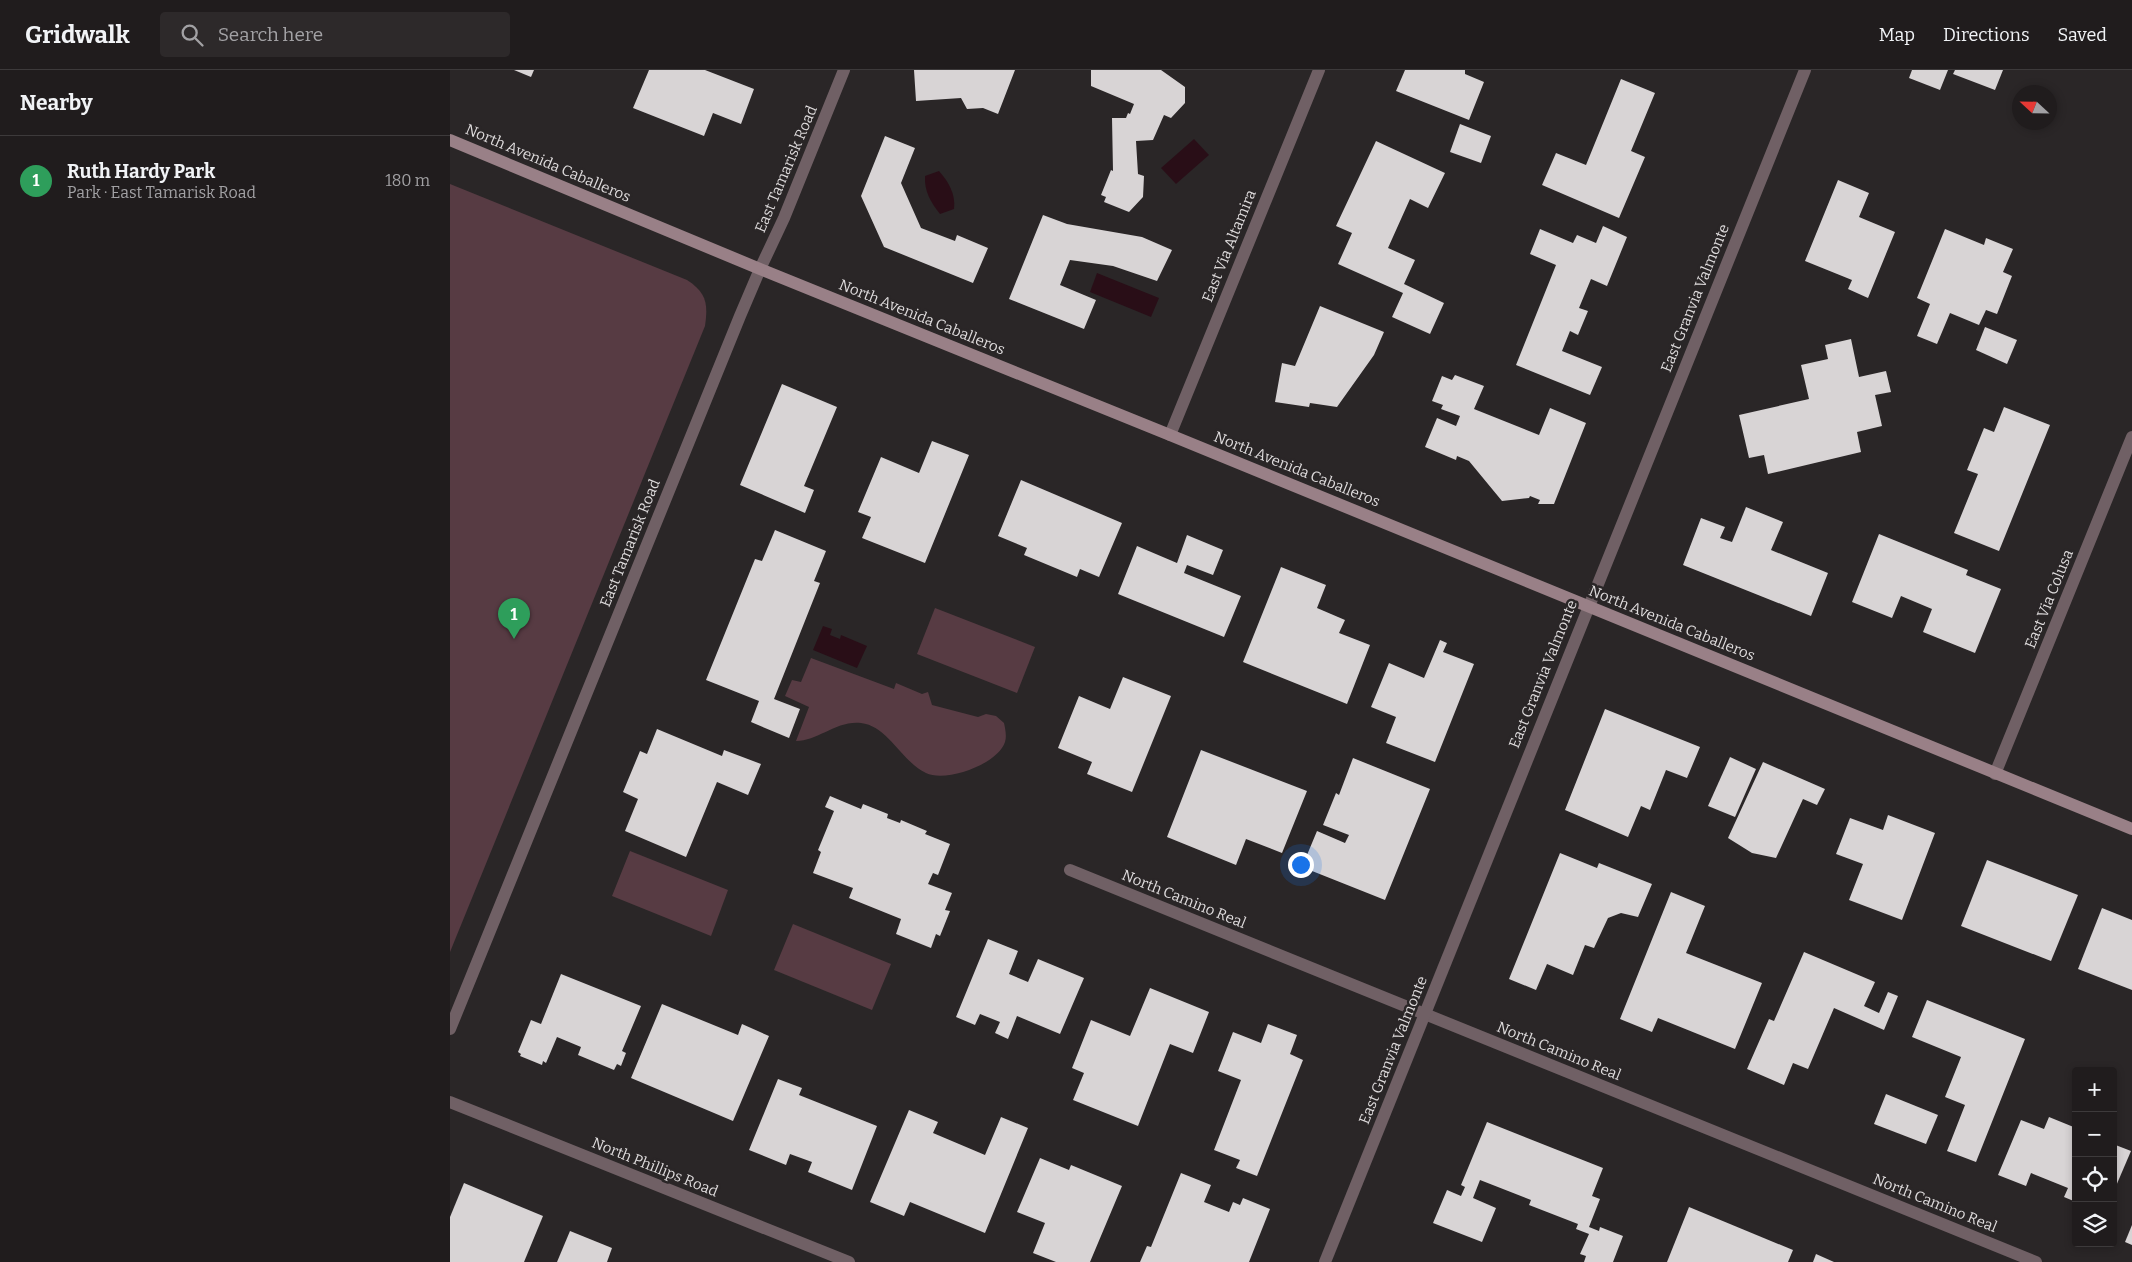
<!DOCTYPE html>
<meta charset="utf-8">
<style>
body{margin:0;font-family:Bitter,serif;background:#2d292a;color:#f1f3f6}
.controls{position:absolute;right:15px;bottom:15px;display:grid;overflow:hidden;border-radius:5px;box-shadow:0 2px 8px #0003}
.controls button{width:45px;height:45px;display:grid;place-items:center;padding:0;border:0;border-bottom:1px solid #3d3a3b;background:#201c1d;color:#f1f3f6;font:25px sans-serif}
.compass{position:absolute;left:1562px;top:15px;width:45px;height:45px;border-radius:50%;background:#201c1d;box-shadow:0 2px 8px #0003;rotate:292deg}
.you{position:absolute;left:850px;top:794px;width:18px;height:18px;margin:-12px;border:4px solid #fff;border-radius:50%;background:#1a73e8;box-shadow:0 0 0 8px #1a73e833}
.badge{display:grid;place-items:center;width:32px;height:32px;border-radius:50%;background:#b45309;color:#fff;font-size:16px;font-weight:700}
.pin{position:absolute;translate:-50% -41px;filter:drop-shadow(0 1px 2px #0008)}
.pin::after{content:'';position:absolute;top:26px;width:18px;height:15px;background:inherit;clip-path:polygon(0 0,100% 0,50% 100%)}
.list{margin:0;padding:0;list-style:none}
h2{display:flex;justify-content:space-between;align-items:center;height:65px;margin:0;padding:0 20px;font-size:21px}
h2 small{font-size:16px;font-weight:400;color:#a2a1a4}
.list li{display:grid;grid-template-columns:32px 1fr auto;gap:15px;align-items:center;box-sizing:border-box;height:90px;padding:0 20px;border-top:1px solid #3d3a3b}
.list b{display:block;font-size:19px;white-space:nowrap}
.list p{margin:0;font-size:16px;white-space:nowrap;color:#a2a1a4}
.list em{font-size:16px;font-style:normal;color:#a2a1a4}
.icon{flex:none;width:28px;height:28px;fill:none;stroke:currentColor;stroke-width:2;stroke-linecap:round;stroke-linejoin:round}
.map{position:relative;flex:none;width:1682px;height:1192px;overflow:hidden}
header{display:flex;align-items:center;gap:30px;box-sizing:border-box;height:70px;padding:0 25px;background:#201c1d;border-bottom:1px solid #3d3a3b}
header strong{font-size:24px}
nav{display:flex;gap:28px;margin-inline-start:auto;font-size:18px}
.search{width:350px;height:45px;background:#2d292a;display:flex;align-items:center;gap:12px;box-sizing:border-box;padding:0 18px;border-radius:5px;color:#a2a1a4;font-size:19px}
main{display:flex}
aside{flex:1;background:#201c1d}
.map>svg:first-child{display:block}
.green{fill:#573b43}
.water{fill:#290e17}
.building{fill:#d8d4d5}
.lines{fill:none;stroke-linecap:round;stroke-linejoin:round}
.street{stroke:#706065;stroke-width:12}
.secondary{stroke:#998087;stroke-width:12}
.labels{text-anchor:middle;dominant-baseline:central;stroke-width:5;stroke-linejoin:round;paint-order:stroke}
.street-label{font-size:15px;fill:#dedbdc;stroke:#2a2627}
</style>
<header>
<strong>Gridwalk</strong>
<div class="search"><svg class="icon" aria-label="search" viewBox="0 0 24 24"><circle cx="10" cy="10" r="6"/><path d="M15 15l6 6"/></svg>Search here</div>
<nav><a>Map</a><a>Directions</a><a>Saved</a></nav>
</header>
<main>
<aside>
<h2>Nearby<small></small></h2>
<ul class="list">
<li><span class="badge" style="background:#2e9e5b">1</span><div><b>Ruth Hardy Park</b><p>Park · East Tamarisk Road</p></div><em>180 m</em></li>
</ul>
</aside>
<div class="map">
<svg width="1682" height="1192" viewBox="0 0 1682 1192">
<rect width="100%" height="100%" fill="#2a2627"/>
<g class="green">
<path d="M0 114 237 210C257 223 258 234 255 256L0 882Z"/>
<polygon points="485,538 585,577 567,623 467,584"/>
<path d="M361 588 444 619 446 613 472 624 478 622 482 635 528 647 536 644 546 646 554 653C555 658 557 666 555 672 548 694 496 713 476 703 451 691 438 656 411 653 387 650 368 671 346 671L359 637 335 626 342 610 351 612Z"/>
<polygon points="180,781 278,820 261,866 162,826"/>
<polygon points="343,854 441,894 422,940 324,900"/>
</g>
<g class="water">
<polygon points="744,69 759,85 726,114 711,98"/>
<path d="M489 101C498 111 506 124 504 139L490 144C481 133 474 121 475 106Z"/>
<polygon points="647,203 709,228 701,247 640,222"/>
<polygon points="373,556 382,559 380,565 390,569 391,565 417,576 407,598 363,580"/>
</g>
<g class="building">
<polygon points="64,0 84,0 81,7"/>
<polygon points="199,0 255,0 304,19 291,54 263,43 254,66 183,38"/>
<polygon points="464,0 565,0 548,44 533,38 517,39 511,28 466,31"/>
<polygon points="641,0 711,0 735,17 735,33 721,48 714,45 703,70 686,71 688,104 694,106 693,127 679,142 654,132 656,127 651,125 661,100 663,101 662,48 676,48 678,43 680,44 684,34 641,16"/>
<polygon points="955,0 1015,0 1015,4 1034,12 1019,50 946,21"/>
<polygon points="1462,0 1498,0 1490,20 1459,8"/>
<polygon points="1505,0 1553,0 1545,20 1503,4"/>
<polygon points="1171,9 1205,23 1181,81 1195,87 1169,148 1092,115 1106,83 1136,95"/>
<polygon points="1010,54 1041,66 1031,93 1000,82"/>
<polygon points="435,66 465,78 451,113 471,158 505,171 507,165 538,178 523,213 434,177 411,126"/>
<polygon points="926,71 995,103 978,138 960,129 938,178 965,190 954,214 994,233 980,264 942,247 953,223 888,194 902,163 886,156"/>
<polygon points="1388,110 1419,123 1409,147 1445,162 1418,228 1398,219 1402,210 1355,191"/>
<polygon points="593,145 617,154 692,167 722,180 707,211 663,196 620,190 610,215 646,230 634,259 559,229"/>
<polygon points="1153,156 1177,167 1157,216 1141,209 1129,238 1138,241 1128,265 1120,261 1112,281 1152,297 1140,325 1066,295 1106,195 1080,184 1090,159 1123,173 1127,165 1146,173"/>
<polygon points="1495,159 1534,175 1536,168 1563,179 1553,202 1562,206 1547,244 1536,240 1529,255 1500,243 1487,274 1467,266 1480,234 1467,228"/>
<polygon points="870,236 934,262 924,285 887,337 860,333 859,337 825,332 832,293 845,296"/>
<polygon points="1535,257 1567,270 1557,294 1526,280"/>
<polygon points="1401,269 1409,307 1436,301 1441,322 1425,325 1432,356 1407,362 1411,382 1318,404 1314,385 1299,388 1289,345 1359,329 1351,295 1378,289 1375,275"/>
<polygon points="1005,305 1034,316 1024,339 1089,365 1100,338 1136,353 1104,434 1088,434 1090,430 1080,426 1079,428 1052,431 1019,391 1007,386 1006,390 975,377 987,348 1006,356 1010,346 991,339 993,335 982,331 992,306 1002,310"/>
<polygon points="332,314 387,337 354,416 364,420 355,443 290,415"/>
<polygon points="1554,337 1600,355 1549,481 1504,463 1528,404 1517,400 1534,358 1544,362"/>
<polygon points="482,371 519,385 475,493 412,468 421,447 408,442 431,387 469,403"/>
<polygon points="571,410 672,453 649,507 630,499 627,507 574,485 577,478 548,466"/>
<polygon points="1296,437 1333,452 1321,480 1378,503 1361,546 1233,495 1251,448 1275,457 1270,468 1282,472"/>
<polygon points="325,460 376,481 364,511 370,513 324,629 350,639 339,668 301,652 309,631 256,610 305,489 312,491"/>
<polygon points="1429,464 1518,500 1516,505 1551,519 1525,583 1473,562 1482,539 1451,526 1442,548 1402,532"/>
<polygon points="737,465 773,480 763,505 737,495 734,503 791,526 774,567 668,524 687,476 727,493"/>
<polygon points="831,497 876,515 867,538 895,550 889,563 920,575 897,634 793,592"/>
<polygon points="990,570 997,573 993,582 1024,594 985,692 936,673 946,647 921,637 939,593 974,608"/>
<polygon points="673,607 721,626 682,722 637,704 642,692 608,678 629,626 660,639"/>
<polygon points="1155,639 1250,677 1237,708 1216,700 1200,740 1191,736 1178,767 1115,740"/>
<polygon points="207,659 272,686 274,680 311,694 298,725 267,712 236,787 175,761 188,729 173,722 190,681 197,684"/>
<polygon points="751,680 857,721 832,783 796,769 786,795 717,767"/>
<polygon points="1280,687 1306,699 1285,747 1258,736"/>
<polygon points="903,688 980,719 935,830 852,797 867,761 895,773 899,765 873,755 886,723 889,725"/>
<polygon points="1313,692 1375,719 1367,735 1353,729 1326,788 1302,783 1278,768"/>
<polygon points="380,726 411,739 413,734 438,744 437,748 450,753 451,750 477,761 475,764 500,774 488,805 483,803 478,814 502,823 495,840 500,841 490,866 486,864 481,878 446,864 451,849 399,828 403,818 363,803 371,782 368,780 384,741 375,737"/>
<polygon points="1438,745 1485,763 1452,850 1399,830 1413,794 1386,784 1400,748 1433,760"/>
<polygon points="1110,783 1147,798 1149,793 1202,814 1188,847 1171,843 1158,848 1144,878 1135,875 1123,905 1097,894 1086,920 1059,909"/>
<polygon points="1537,790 1628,825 1601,891 1511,856"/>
<polygon points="1221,822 1255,836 1236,883 1312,913 1285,979 1208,948 1202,962 1170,949"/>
<polygon points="1652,838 1682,850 1682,920 1628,899"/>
<polygon points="538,869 568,881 559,904 578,912 588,889 634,908 610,964 567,946 558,969 545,963 550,952 530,944 525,955 506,947"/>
<polygon points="1354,882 1425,912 1414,936 1429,943 1438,922 1448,926 1434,960 1384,938 1358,999 1343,993 1334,1015 1297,999 1319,949 1324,951"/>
<polygon points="111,904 191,936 172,981 176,983 171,996 167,994 164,1000 128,985 131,977 107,967 96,993 93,991 92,995 70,986 71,984 68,982 81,950 91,954"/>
<polygon points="700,918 759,942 743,983 720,974 688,1056 623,1030 634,1003 622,998 641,950 680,966"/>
<polygon points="1477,930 1575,969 1526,1092 1497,1081 1515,1035 1495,1027 1511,987 1462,967"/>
<polygon points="212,934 288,965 292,954 319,966 283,1051 181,1008"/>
<polygon points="818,954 847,965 840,984 853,990 807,1106 786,1098 790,1090 764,1080 791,1010 768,1001 783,962 811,973"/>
<polygon points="328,1009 352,1018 349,1025 427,1056 402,1120 358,1102 362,1092 340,1084 336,1095 299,1080"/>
<polygon points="1436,1024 1488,1045 1476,1074 1424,1054"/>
<polygon points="459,1040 488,1052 483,1063 535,1085 551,1047 578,1058 535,1163 460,1132 454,1146 420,1132"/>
<polygon points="1599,1047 1626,1058 1626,1132 1614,1127 1618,1118 1581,1103 1576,1116 1548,1105 1571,1050 1594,1059"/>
<polygon points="1037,1052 1153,1098 1142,1126 1150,1129 1139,1157 1149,1161 1150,1157 1173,1166 1163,1192 1134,1192 1136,1186 1130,1184 1139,1164 1126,1159 1128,1154 1079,1135 1081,1130 1030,1110 1023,1128 1046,1138 1032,1172 983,1153 997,1120 1011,1126 1015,1117 1011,1115"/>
<polygon points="1663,1074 1681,1081 1663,1123"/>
<polygon points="590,1088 619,1100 621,1095 672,1116 640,1192 606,1192 583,1183 595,1153 567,1142"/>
<polygon points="731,1103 761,1115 754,1132 779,1142 783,1132 790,1135 793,1128 820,1139 799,1192 690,1192 697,1176 701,1177"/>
<polygon points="14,1113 93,1146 74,1192 0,1192 0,1147"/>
<polygon points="1239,1137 1343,1180 1338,1192 1217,1192"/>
<polygon points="1682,1155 1682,1175 1675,1172"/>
<polygon points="120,1161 162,1178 157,1192 107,1192"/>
<polygon points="1366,1184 1384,1192 1363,1192"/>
</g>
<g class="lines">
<g class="street">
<polyline points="720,365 869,0"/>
<polyline points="1545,704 1682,367"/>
<polyline points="620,800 1586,1192"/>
<polyline points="0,959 290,246 310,199 334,148 394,0"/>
<polyline points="0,1032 399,1192"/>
<polyline points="875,1192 1355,0"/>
</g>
<polyline class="secondary" points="0,70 310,199 720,365 1682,759"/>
</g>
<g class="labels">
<g class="street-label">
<text transform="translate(98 93) rotate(23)">North Avenida Caballeros</text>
<text transform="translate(336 99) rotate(-67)">East Tamarisk Road</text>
<text transform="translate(779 176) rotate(-68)">East Via Altamira</text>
<text transform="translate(1245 228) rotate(-68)">East Granvia Valmonte</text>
<text transform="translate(472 247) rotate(22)">North Avenida Caballeros</text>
<text transform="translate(847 399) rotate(22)">North Avenida Caballeros</text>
<text transform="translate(180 473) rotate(-68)">East Tamarisk Road</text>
<text transform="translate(1599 529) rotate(-68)">East Via Colusa</text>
<text transform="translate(1222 553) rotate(22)">North Avenida Caballeros</text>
<text transform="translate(1093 604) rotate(-68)">East Granvia Valmonte</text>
<text transform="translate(734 829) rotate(22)">North Camino Real</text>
<text transform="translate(943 980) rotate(-68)">East Granvia Valmonte</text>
<text transform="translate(1109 981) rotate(22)">North Camino Real</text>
<text transform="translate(205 1097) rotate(22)">North Phillips Road</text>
<text transform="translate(1485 1133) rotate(22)">North Camino Real</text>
</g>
</g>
</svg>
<div class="controls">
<button>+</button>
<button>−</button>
<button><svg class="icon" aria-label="locate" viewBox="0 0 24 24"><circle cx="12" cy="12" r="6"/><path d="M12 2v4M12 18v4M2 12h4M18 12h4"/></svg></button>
<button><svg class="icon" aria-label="layers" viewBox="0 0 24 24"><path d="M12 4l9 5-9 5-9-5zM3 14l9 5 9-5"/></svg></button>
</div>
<svg class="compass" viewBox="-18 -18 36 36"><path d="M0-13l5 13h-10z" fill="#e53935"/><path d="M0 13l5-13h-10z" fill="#a2a1a4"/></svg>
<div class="you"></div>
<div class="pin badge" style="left:64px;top:569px;background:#2e9e5b">1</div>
</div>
</main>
